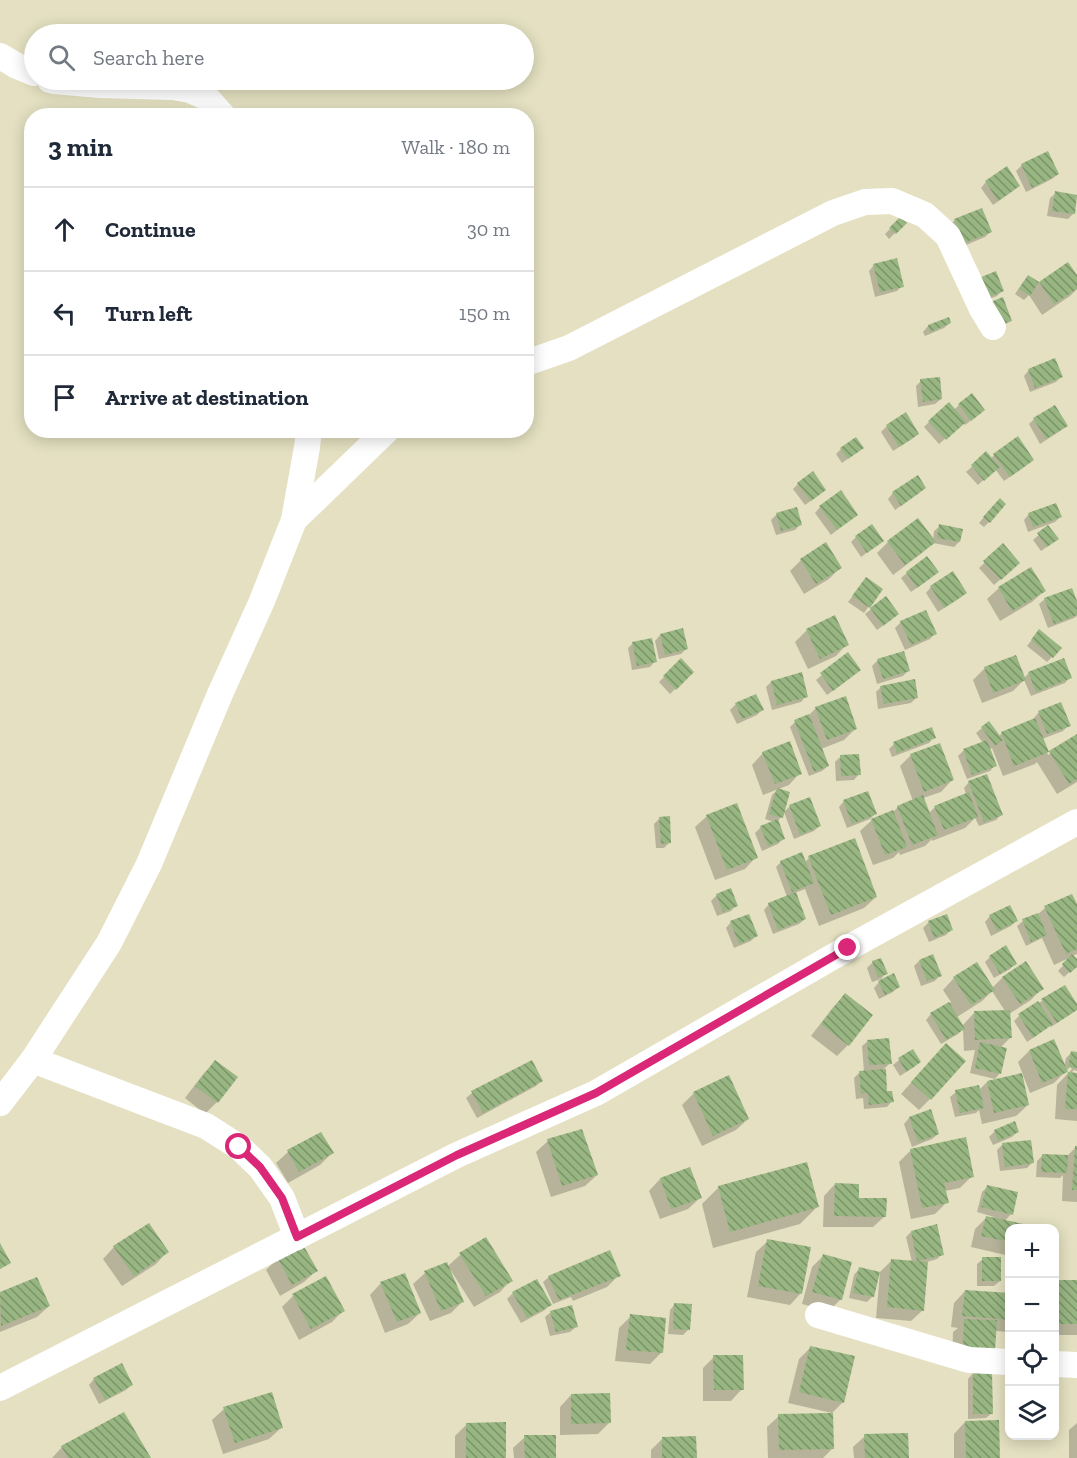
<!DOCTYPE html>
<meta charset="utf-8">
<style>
body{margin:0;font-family:"Zilla Slab",serif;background:#f6f6f7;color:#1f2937}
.controls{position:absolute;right:18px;bottom:18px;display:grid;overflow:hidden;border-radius:12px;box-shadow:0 3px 15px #0003}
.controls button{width:54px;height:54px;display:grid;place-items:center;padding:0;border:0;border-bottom:2px solid #e0e1e3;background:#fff;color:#1f2937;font:30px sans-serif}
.stop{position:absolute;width:18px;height:18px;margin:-14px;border:4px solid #db2777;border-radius:50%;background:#fff}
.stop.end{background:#db2777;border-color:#fff;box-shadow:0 2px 6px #0008}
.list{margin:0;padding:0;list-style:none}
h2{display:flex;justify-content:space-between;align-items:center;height:78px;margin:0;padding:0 24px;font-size:26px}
h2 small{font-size:20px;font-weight:400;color:#747a83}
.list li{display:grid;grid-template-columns:39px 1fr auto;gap:18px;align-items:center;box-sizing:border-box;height:84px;padding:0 24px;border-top:2px solid #e0e1e3}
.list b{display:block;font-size:22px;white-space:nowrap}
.list em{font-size:20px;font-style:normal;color:#747a83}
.icon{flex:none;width:33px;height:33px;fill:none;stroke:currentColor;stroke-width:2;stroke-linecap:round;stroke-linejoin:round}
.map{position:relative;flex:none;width:1077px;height:1458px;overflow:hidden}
.search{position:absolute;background:#fff;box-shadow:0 3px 15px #0003;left:24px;top:24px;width:510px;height:66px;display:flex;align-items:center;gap:15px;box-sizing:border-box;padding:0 21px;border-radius:33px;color:#747a83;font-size:22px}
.panel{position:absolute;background:#fff;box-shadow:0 3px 15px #0003;left:24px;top:108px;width:510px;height:330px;border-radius:24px}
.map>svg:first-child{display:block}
.shadow{fill:#0003;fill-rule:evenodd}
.building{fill:url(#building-back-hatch)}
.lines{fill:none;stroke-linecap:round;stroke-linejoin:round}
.street{stroke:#fff;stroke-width:26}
.route{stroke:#db2777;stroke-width:8}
</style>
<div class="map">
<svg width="1077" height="1458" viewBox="0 0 1077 1458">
<defs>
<pattern id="building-back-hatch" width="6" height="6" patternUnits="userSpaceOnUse" patternTransform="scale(1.5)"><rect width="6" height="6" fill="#98b682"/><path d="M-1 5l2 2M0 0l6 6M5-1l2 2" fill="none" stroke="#7b9369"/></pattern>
</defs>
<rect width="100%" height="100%" fill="#e4e0c1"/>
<g class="shadow">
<polygon points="1047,153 1058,174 1052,179 1026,192 1016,171 1022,165"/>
<polygon points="1006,168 1018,186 1013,191 993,205 981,188 986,182"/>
<polygon points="1056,193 1074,213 1068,219 1047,216 1050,198"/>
<polygon points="900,219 905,223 889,239 885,234"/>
<polygon points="955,220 990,232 985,237 959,248 950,225"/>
<polygon points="874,265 902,286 897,291 875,297 869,271"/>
<polygon points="1068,265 1077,278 1077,289 1070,296 1042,315 1029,295 1024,300 1015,294 1023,282 1028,276 1040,283"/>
<polygon points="970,287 1002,291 997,296 976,304"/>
<polygon points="950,323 944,328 925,336 923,332 928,326"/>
<polygon points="1029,370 1061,377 1056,382 1030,392 1024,376"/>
<polygon points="921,381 941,399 935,404 918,407 916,386"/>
<polygon points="959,405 978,415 965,425 963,423 939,444 924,427 929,422 954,410"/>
<polygon points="906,414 917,434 912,439 893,451 881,432 887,426"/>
<polygon points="1034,419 1066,426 1060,431 1040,444 1029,424"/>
<polygon points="841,449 856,453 842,463 836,454"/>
<polygon points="986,454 991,459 994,455 1027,465 1004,481 995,469 978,485 966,472"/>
<polygon points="798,484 819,495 805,505 793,489"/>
<polygon points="924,488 919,493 895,510 888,499 893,493"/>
<polygon points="994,505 989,522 984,527 979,523"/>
<polygon points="820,507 856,515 831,535 815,513"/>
<polygon points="777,514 800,525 795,530 776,535 771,520"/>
<polygon points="1029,514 1060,517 1055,522 1028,532 1024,520"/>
<polygon points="940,526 959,542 954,547 933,543 922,553 893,575 877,553 888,542 933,540 934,531"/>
<polygon points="1048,527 1051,544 1041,551 1033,540"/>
<polygon points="856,537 876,546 861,557 851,542"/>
<polygon points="1003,545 1013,568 994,585 979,568"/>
<polygon points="801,560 840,568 829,579 804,594 790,571"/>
<polygon points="907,573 932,577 911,592 901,578"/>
<polygon points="866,579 881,589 864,613 848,602"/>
<polygon points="931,587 965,593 960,598 938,612 926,593"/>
<polygon points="999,588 1044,591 1032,602 1000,621 987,599"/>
<polygon points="885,598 892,619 877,630 865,614"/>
<polygon points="1045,599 1077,606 1077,616 1074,618 1048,628 1039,604"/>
<polygon points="834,617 847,644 836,656 808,669 795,642 807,630"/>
<polygon points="901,622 935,633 930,639 905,650 895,628"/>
<polygon points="660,635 686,649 681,654 659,659 655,641"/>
<polygon points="1034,637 1052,657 1047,662 1027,646"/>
<polygon points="633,643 655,661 650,667 632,670 628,648"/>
<polygon points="847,654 854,675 827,695 816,680"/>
<polygon points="1015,657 1024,678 1029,673 1070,677 1065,683 1031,696 1024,680 1013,691 982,703 973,680 984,669"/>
<polygon points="681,660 692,672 670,694 659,682"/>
<polygon points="878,660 908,671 903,676 877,684 872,666"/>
<polygon points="771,682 806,696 801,702 772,710 766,687"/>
<polygon points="881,687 916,698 911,703 878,709 876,692"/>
<polygon points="736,704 762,710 757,715 737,724 730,710"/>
<polygon points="816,708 855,729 844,740 821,749 828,766 822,771 809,776 790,727 795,722 807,717"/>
<polygon points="1039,712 1069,725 1063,731 1042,739 1048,755 1077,736 1077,782 1057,794 1037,762 1035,764 1003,776 992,748 989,750 995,765 990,771 967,779 958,756 963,751 983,743 976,733 982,728 989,723 999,736 1002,733 1035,720 1034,718"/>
<polygon points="934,737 929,743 892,757 889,749 894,744"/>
<polygon points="763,753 800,773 789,785 763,795 752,765"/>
<polygon points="911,755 952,780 941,792 923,798 928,814 935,807 966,794 964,788 969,782 1001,815 996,820 979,826 975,818 965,828 932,841 932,839 925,846 900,855 899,852 893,858 873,865 860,831 872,820 894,811 898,807 913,801 900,766"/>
<polygon points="841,756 859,774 854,780 836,781 835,762"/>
<polygon points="777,790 781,817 777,822 783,839 778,844 762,851 755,833 761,827 774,822 765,819 772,795"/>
<polygon points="809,799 819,826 814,831 794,839 784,812 789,807"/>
<polygon points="844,801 875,814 870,819 847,828 839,807"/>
<polygon points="707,816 756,857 745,869 715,880 695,827"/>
<polygon points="660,818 670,842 664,848 656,848 654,824"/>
<polygon points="809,858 876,897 864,908 819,926 805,889 795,893 805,919 799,924 773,934 764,910 769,904 787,897 776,867 781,862 805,862"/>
<polygon points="717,895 736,905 731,911 717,916 711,901"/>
<polygon points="1045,908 1077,908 1077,954 1072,956 1077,961 1077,965 1064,977 1058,971 1071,957 1054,965 1042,938 1026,946 1017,926 1023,921 1037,915"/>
<polygon points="990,916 1016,921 1011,926 991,936 985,922"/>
<polygon points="731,922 756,936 751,941 734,948 726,928"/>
<polygon points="929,922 951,930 946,935 929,942 923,928"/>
<polygon points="990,957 1015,963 1010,969 994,978 985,962"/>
<polygon points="919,961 940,975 935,981 921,986 914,966"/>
<polygon points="873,962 886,973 881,979 872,982 867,968"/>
<path d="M1025 963 1042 988 1031 1000 1009 1014 1010 1038 1000 1048V1073L995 1079 970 1073 975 1050 964 1051 963 1029 958 1034 941 1044 926 1020 931 1014 951 1002 943 990 954 978 992 988 1002 978ZM992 991 1005 1011 974 1013 962 1026 957 1017 982 1001Z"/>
<polygon points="879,982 898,987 893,992 879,999 874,988"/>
<polygon points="845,995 848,1045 837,1056 811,1036 834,1006"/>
<polygon points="1042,1001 1077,1006 1077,1008 1072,1013 1051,1027 1050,1026 1027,1042 1014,1021 1019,1016"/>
<polygon points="868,1041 890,1063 884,1069 885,1093 892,1101 887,1107 864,1109 863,1098 856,1099 854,1078 860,1072 864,1072 862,1046"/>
<polygon points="913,1051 919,1062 914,1067 900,1076 893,1065 899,1060"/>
<polygon points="1029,1051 1064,1068 1066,1058 1071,1053 1077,1053 1077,1071 1074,1070 1070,1074 1077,1074 1077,1121 1055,1119 1057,1085 1072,1069 1070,1067 1054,1083 1030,1093 1018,1062"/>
<polygon points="934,1057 930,1099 919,1110 901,1094"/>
<polygon points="215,1062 236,1077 217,1102 205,1114 185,1098 204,1073"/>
<polygon points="531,1062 541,1081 536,1086 477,1118 466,1098 472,1093"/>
<polygon points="987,1082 1028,1105 1016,1116 982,1124 979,1110 976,1113 955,1117 950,1097 956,1092 978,1091"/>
<polygon points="694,1093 748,1119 736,1130 702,1146 682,1105"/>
<polygon points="930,1111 938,1134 932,1139 912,1147 904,1124 909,1118"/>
<polygon points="995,1131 1017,1132 1012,1137 993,1145 989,1137"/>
<polygon points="321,1134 332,1153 320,1165 288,1183 276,1163 288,1152"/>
<polygon points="548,1141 597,1175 585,1186 551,1197 536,1152"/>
<polygon points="1002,1145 1033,1162 1027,1168 1000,1171 997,1150"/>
<polygon points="1075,1148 1077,1148 1077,1202 1062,1201 1063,1175 1060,1178 1036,1177 1037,1161 1043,1155 1066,1157"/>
<polygon points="911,1150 972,1176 960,1188 945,1191 947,1202 935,1214 911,1219 899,1162"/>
<polygon points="689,1169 700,1198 688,1209 660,1219 649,1191 660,1179"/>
<polygon points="835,1184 885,1216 873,1227 823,1227 824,1196"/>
<polygon points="988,1186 1011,1214 1004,1222 1031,1227 1010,1228 1010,1256 971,1247 975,1229 986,1218 994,1219 994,1217 977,1212 982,1192"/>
<polygon points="719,1187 817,1207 800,1224 713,1248 702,1204"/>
<polygon points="911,1232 942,1254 937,1259 927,1262 923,1310 911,1321 876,1318 880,1272 892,1260 912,1262 906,1237"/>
<polygon points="768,1241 801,1293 790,1305 747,1297 756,1252"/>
<polygon points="114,1247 167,1252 156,1264 122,1286 103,1259"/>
<polygon points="460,1255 511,1280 500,1292 474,1307 448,1266"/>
<polygon points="823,1256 841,1299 829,1311 802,1304 812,1267"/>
<polygon points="278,1258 316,1271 304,1282 280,1296 266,1270"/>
<polygon points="983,1259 1000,1281 994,1286 977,1286 977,1264"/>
<polygon points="859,1269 873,1296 867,1302 849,1298 854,1275"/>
<polygon points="425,1273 462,1302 451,1313 430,1321 413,1284"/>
<polygon points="619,1275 607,1287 573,1301 571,1297 553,1304 543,1282 549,1277"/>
<polygon points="37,1278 49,1306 37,1317 0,1332 0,1293"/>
<polygon points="537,1281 550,1304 545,1310 521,1323 507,1299 513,1293"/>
<rect x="1054" y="1282" width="23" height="53"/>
<polygon points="381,1283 420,1313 408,1324 385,1333 370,1295"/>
<polygon points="965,1291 1010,1295 1010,1332 995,1331 952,1360 953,1332 958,1328 951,1327 954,1303"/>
<polygon points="293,1296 343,1311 332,1322 299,1340 282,1307"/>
<polygon points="675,1304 689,1329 683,1335 668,1334 670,1310"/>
<polygon points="551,1312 576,1327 570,1332 550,1336 545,1317"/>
<polygon points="631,1316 661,1353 650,1364 615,1361 619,1328"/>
<polygon points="810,1348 843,1402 832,1413 833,1448 823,1458 768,1458 767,1427 779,1416 832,1413 788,1403 799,1359"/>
<polygon points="714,1357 742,1389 731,1401 703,1401 703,1368"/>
<polygon points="973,1373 992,1413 986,1418 968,1419 968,1379"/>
<polygon points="94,1379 132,1384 126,1390 99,1404 89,1385"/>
<polygon points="571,1395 609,1423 598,1434 560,1435 560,1407"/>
<polygon points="224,1409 281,1428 269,1439 223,1454 212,1420"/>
<polygon points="965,1422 998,1458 954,1458 954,1434"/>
<polygon points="1077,1423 1077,1458 1069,1458 1069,1430"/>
<polygon points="466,1425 504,1458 455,1458 455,1436"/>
<polygon points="865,1436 907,1458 854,1458 853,1447"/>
<polygon points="525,1437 555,1458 514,1458 513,1448"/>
<polygon points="663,1438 695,1458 651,1458 651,1450"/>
<polygon points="62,1447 150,1458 52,1458"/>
</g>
<g class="building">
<polygon points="1048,151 1059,174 1032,188 1021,164"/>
<polygon points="1007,166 1020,186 998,201 985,181"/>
<polygon points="1055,191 1077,195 1075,214 1052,211"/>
<polygon points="982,208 992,232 964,243 954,219"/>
<polygon points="900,217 907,223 896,234 889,228"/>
<polygon points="897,258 904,287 880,292 873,264"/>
<polygon points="1068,262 1077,275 1077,289 1054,304 1039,282 1030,296 1019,289 1028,275 1039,282"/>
<polygon points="996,271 1004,291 982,300 974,280"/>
<polygon points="1003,297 1012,321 997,327 988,303"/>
<polygon points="949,317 951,323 930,332 928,325"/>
<polygon points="1055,358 1063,377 1035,388 1028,369"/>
<polygon points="940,377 942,399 923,402 920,379"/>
<polygon points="972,393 985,410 971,421 958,404"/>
<polygon points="949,402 966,422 946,440 928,421"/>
<polygon points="1055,405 1068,426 1046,439 1033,418"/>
<polygon points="906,412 919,434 899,447 886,425"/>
<polygon points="1018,436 1034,460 1010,477 993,454"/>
<polygon points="856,437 864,448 848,459 840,448"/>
<polygon points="986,451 1000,467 984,481 971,465"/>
<polygon points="813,471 826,490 811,501 797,483"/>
<polygon points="918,475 926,488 901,506 892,492"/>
<polygon points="841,490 858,515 837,530 819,506"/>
<polygon points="1000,498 1006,504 990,523 983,517"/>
<polygon points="1056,503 1062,517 1033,527 1028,513"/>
<polygon points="797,507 802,525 781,531 776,513"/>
<polygon points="918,518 936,542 905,565 887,541"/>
<polygon points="872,524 884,541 867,553 855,536"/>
<polygon points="939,524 963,529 960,542 937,538"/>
<polygon points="1048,525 1059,539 1047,547 1037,533"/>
<polygon points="826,542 842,568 816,584 800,559"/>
<polygon points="1003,543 1020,563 1001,580 983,561"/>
<polygon points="927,556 939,572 917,588 906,572"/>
<polygon points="1031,567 1046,591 1012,611 998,587"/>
<polygon points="953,571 967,593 944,608 930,586"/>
<polygon points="866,577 883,589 870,608 852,596"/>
<polygon points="1072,588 1077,601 1077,615 1054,624 1044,598"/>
<polygon points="886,596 899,614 883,626 870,608"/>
<polygon points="926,610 937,634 911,645 900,621"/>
<polygon points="835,615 849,645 820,659 806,629"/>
<polygon points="683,628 688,649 665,655 660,634"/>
<polygon points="1039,629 1062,648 1053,658 1031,640"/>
<polygon points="652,638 657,662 637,666 632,642"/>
<polygon points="904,651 910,671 883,679 877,659"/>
<polygon points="848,652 861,670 833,691 820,673"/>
<polygon points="1016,655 1026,680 993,693 984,667"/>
<polygon points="681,658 694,672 676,690 663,676"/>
<polygon points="1064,658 1072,678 1036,692 1028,672"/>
<polygon points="802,672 808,697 777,705 771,681"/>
<polygon points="915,679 918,698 884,704 880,686"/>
<polygon points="756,694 764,710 742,719 735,703"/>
<polygon points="846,696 857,729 827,740 815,707"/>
<polygon points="1061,702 1071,726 1047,734 1038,711"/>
<polygon points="809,714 829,766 814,772 794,720"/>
<polygon points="1035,718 1049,752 1014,766 1001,732"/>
<polygon points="989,721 1003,740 995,746 981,727"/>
<polygon points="932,727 936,738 897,753 893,742"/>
<polygon points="1077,734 1077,779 1069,784 1049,751"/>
<polygon points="987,740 997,766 972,775 963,749"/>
<polygon points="790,741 802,774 775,784 762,752"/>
<polygon points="940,743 954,780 924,792 910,754"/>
<polygon points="859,754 861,775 841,776 840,755"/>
<polygon points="987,774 1003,815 984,822 968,781"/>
<polygon points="777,788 790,792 783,818 769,814"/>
<polygon points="868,791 877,814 852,824 843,800"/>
<polygon points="969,792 978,817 944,830 934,806"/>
<polygon points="923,795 938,835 912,845 897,806"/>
<polygon points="810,797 821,826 800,835 789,805"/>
<polygon points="737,803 758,858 727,870 706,815"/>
<polygon points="893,810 907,847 885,855 871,819"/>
<polygon points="670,816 671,843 661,844 659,817"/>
<polygon points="778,819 785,839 768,846 760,826"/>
<polygon points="855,838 877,897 831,915 808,856"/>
<polygon points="802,852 814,883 792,892 780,861"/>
<polygon points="731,888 738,906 723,912 716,894"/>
<polygon points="796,892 806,919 778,930 768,903"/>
<polygon points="1072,894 1077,904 1077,949 1066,954 1044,906"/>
<polygon points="1010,905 1018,921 997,931 989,915"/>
<polygon points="1038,913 1047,935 1031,942 1022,919"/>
<polygon points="749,914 758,936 739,944 730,921"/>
<polygon points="947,914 953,930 934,938 928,921"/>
<polygon points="1006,945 1017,964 1000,974 989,956"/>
<polygon points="933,954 942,976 927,981 919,960"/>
<polygon points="1072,954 1077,959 1077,967 1070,973 1062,964"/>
<polygon points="881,958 888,974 878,977 872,961"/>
<polygon points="1026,961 1044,989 1020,1004 1002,977"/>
<polygon points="977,962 995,990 971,1005 953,977"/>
<polygon points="894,973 900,987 885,995 878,981"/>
<polygon points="1065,985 1077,1004 1077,1010 1057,1023 1041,999"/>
<polygon points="845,993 873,1015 849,1046 821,1024"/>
<polygon points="1038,1001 1053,1024 1033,1038 1018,1014"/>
<polygon points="949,1002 965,1029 946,1040 930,1013"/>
<polygon points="1010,1010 1012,1038 975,1040 974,1011"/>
<polygon points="889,1038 892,1064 869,1065 867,1040"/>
<polygon points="1054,1039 1068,1072 1042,1083 1029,1050"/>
<polygon points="980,1042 1007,1048 1001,1074 975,1068"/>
<polygon points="946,1043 966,1061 931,1100 911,1082"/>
<polygon points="913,1049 921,1062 906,1072 898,1058"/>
<polygon points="1071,1051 1077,1052 1077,1068 1068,1067"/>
<polygon points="215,1060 238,1077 218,1103 195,1086"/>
<polygon points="532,1060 543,1081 483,1113 471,1091"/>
<polygon points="886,1069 887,1091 892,1091 894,1102 869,1105 868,1093 861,1094 859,1071"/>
<polygon points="1068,1072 1077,1073 1077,1109 1065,1109"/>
<polygon points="1022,1073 1029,1105 994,1113 987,1081"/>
<polygon points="729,1075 749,1119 713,1136 693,1092"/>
<polygon points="979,1085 984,1108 960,1113 955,1090"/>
<polygon points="931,1109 939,1134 918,1142 909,1117"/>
<polygon points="1015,1121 1019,1132 998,1141 994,1130"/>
<polygon points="582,1129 598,1175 562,1186 547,1139"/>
<polygon points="321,1132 334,1153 299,1172 287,1150"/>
<polygon points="966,1137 974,1177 944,1183 949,1203 922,1208 910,1149"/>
<polygon points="1031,1140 1034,1163 1005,1167 1002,1143"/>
<polygon points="1075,1146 1077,1146 1077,1190 1072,1190"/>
<polygon points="1042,1154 1068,1155 1067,1173 1041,1172"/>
<polygon points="807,1162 819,1207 730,1232 718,1186"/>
<polygon points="690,1167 702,1198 671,1209 660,1178"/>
<polygon points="835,1183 859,1184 859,1198 887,1198 886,1217 834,1216"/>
<polygon points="987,1185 1018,1192 1013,1215 981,1207"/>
<polygon points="986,1216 1033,1226 1032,1228 1010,1228 1010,1242 981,1236"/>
<polygon points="149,1223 169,1252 134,1276 113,1246"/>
<polygon points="937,1224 944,1255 917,1261 911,1231"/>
<polygon points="486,1237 513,1281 486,1296 459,1253"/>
<polygon points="767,1239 811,1247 802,1294 758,1286"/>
<polygon points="0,1243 11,1263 0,1269"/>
<polygon points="302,1243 318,1271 292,1285 277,1257"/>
<polygon points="610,1250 621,1276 559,1300 548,1276"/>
<polygon points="823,1254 852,1262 842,1300 812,1292"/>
<rect x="982" y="1257" width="19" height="24"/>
<polygon points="891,1259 928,1262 924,1311 887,1307"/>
<polygon points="447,1262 464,1302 441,1311 424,1271"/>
<polygon points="859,1267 880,1272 874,1297 853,1293"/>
<polygon points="405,1273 421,1313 397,1322 380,1282"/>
<polygon points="326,1276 345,1311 311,1329 292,1294"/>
<polygon points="37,1277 50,1306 1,1326 0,1292"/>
<polygon points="537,1279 552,1305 527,1318 512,1292"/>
<rect x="1054" y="1280" width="23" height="44"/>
<polygon points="965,1290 1010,1293 1010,1320 962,1316"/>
<polygon points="674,1303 692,1304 690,1330 673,1329"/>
<polygon points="572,1305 578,1327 556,1332 550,1311"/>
<polygon points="630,1314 666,1318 663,1353 626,1350"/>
<polygon points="964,1319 997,1320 995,1351 963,1349"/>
<polygon points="810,1346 855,1356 844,1403 799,1392"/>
<polygon points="713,1355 743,1355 744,1390 714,1390"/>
<polygon points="122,1363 133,1385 105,1400 93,1378"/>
<polygon points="973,1372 992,1372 993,1414 973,1414"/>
<polygon points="272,1392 283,1428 235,1443 223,1407"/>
<polygon points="610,1393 611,1423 571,1424 571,1394"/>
<polygon points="124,1412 151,1458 68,1458 61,1446"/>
<polygon points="833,1413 834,1449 779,1450 778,1414"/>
<polygon points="999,1420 1000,1458 966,1458 965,1421"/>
<polygon points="506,1422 506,1458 466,1458 466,1423"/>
<polygon points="908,1433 909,1458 865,1458 864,1434"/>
<polygon points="524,1435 556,1435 556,1458 525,1458"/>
<polygon points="696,1436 697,1458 662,1458 662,1437"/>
</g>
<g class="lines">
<g class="street">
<polyline points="0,56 17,66 34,73"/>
<polyline points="50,80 54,81 100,85 173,87 190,90 206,97 223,116"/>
<polyline points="526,363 569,348 833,213 865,202 892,201 925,215 948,236 982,309 993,327"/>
<polyline points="294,520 387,430"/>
<polyline points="33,1060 206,1126 239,1147 260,1167 282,1198 297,1237"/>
<polyline points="0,1103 33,1060 109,943 149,864 220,694 262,601 294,520 307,447 309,430"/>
<polyline points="818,1315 969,1360 1010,1362"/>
<polyline points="1054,1364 1077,1365"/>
<polyline points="0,1388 457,1155 596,1093 848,948 1077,822"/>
</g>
</g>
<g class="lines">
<polyline class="route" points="239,1147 260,1167 282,1198 297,1237 457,1155 596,1093 848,948"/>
</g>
</svg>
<div class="controls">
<button>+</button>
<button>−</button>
<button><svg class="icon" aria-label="locate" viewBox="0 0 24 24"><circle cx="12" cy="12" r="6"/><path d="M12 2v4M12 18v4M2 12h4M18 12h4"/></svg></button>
<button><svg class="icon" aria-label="layers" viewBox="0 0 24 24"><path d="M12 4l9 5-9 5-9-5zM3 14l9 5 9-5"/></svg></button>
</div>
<div class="stop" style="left:239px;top:1147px"></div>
<div class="stop end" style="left:848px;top:948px"></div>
<div class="search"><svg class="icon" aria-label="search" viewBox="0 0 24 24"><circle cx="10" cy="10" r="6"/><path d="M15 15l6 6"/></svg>Search here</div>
<section class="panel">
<h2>3 min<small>Walk · 180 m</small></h2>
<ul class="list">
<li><svg class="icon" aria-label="ahead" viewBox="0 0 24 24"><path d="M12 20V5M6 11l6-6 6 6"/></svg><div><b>Continue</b></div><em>30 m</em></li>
<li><svg class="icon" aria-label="left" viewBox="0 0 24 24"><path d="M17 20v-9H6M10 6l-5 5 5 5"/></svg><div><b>Turn left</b></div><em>150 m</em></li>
<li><svg class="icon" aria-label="arrive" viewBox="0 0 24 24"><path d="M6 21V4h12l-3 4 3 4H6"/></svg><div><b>Arrive at destination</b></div></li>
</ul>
</section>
</div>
